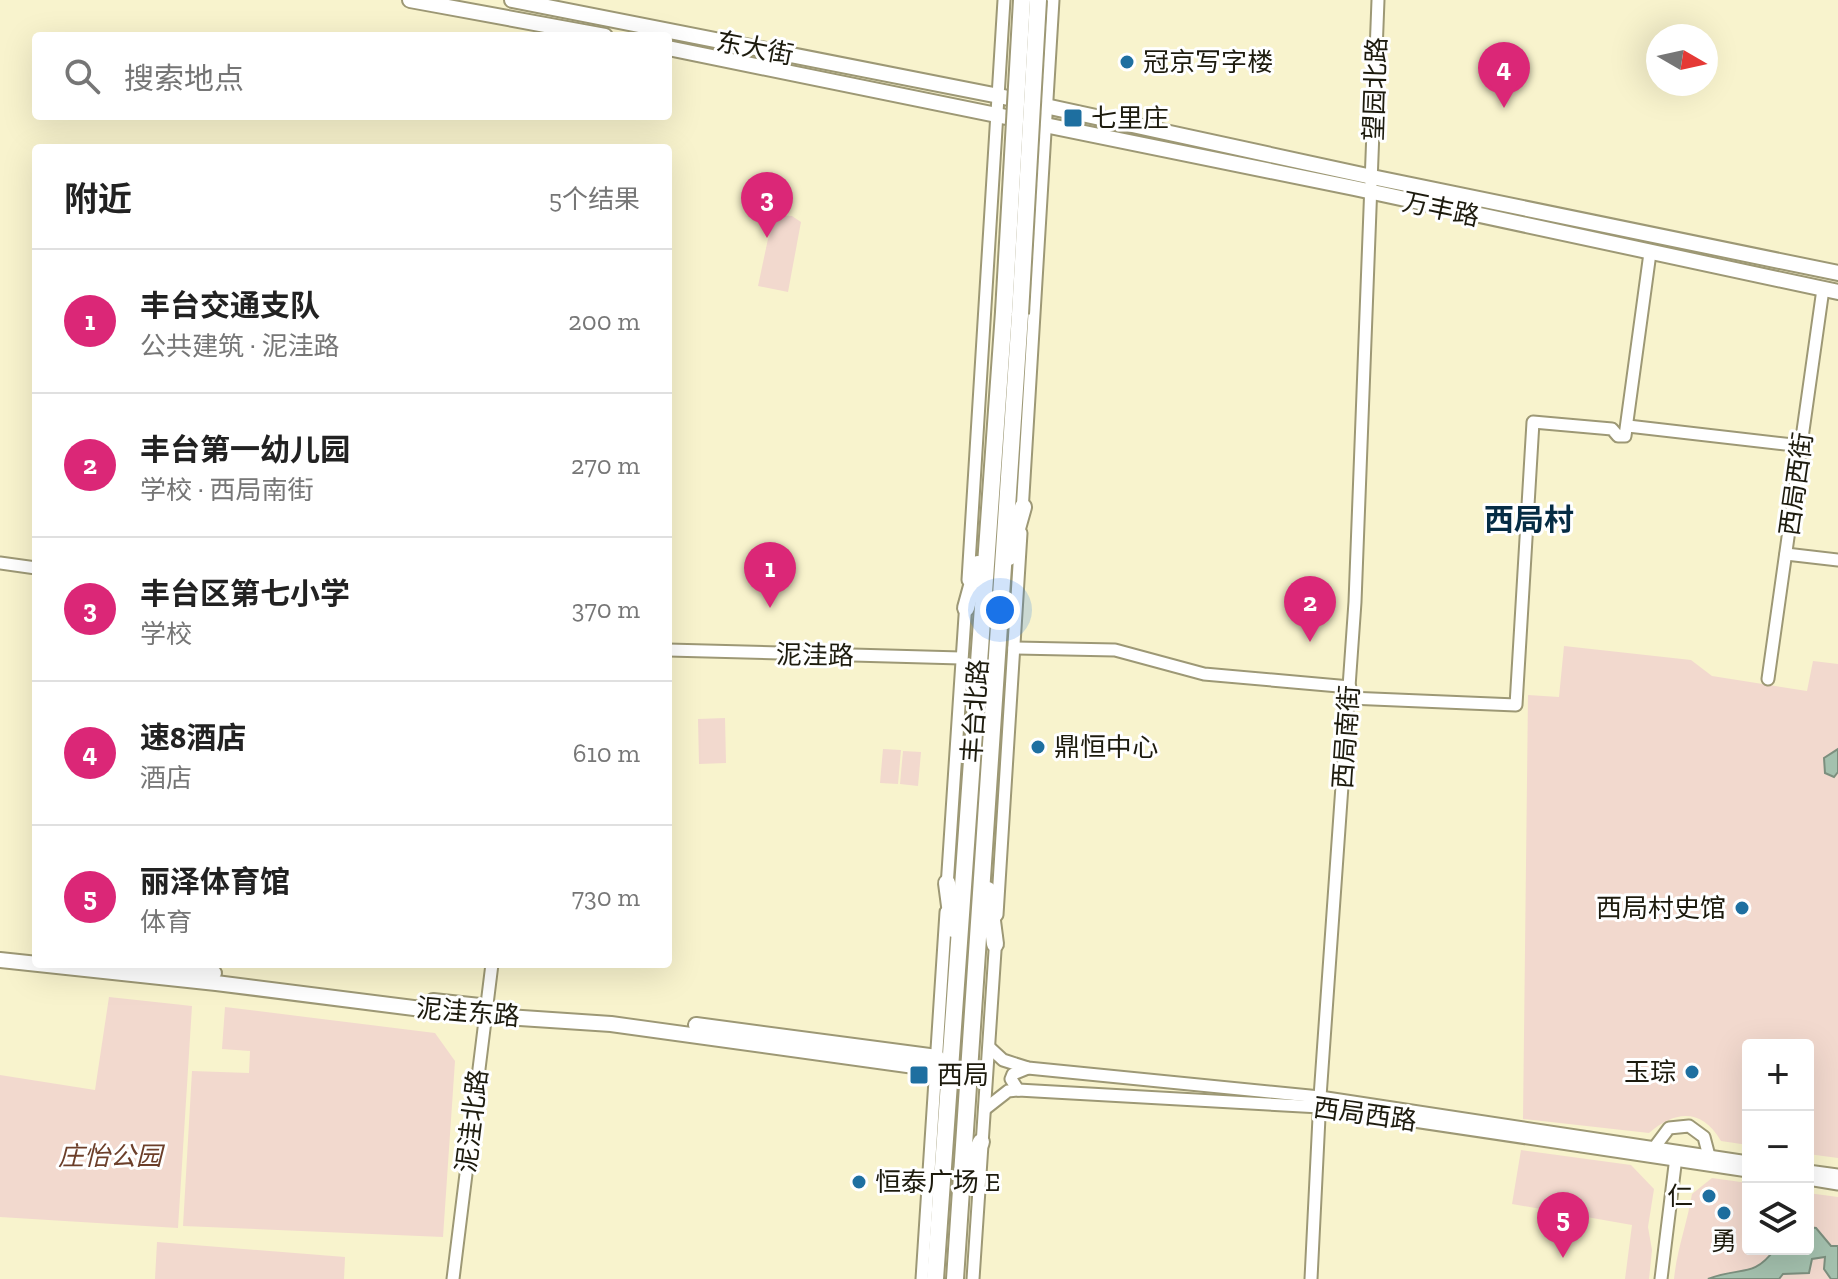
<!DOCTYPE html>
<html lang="zh">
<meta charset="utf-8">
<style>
body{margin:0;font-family:"Zilla Slab","Noto Sans SC",serif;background:#f6f6f6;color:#222}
.controls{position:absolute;right:24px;bottom:24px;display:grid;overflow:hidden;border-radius:8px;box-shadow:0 8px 32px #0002}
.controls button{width:72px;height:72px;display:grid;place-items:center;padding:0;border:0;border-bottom:2px solid #e0e0e0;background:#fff;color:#222;font:40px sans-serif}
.compass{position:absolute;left:1646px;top:24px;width:72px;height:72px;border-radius:50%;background:#fff;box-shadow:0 8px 32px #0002;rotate:99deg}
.you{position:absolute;left:1000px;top:610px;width:28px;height:28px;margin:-20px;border:6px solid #fff;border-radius:50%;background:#1a73e8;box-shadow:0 0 0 12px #1a73e833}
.badge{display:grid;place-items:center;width:52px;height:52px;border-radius:50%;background:#db2777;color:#fff;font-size:26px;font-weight:700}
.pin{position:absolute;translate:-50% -66px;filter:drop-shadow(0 2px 4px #0008)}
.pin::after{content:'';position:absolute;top:42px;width:28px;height:24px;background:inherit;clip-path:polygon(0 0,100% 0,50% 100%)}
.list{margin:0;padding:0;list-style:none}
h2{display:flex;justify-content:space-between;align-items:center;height:104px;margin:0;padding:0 32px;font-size:34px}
h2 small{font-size:26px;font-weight:400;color:#767676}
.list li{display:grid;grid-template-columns:52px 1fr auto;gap:24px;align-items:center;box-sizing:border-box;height:144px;padding:0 32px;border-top:2px solid #e0e0e0}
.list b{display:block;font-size:30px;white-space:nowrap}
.list p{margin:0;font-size:26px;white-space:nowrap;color:#767676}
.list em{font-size:26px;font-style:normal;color:#767676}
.icon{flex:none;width:44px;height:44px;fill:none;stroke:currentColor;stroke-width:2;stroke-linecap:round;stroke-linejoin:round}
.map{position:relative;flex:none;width:1838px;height:1279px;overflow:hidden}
.search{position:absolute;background:#fff;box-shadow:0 8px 32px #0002;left:32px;top:32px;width:640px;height:88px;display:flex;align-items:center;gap:20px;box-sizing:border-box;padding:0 28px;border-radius:8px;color:#767676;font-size:30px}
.panel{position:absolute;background:#fff;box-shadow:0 8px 32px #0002;left:32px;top:144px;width:640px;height:824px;border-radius:8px}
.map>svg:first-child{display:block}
.green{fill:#f2d9ce}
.water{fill:#a4c1ae;stroke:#7c8f7e;stroke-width:2}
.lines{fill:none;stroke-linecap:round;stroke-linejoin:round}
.minor-casing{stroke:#9d9875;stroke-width:15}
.major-casing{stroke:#9d9875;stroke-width:18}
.highway-casing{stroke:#9d9875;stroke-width:20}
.minor{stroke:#fff;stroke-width:11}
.major{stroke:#fff;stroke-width:14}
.highway{stroke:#fff;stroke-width:16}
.highway-bridge-casing{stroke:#9d9875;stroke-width:20;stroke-linecap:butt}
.highway-bridge{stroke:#fff;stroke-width:16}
.poi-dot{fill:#1e6fa0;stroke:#fff;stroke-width:3}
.labels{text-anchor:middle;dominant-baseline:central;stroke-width:6;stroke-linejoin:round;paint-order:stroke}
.street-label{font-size:26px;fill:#1d1b0e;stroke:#fff}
.poi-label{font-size:26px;fill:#1d1b0e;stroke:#fff;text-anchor:start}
.park-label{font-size:26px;font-style:italic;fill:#6c3f2a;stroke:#fff}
.quarter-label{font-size:30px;font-weight:bold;fill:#062c44;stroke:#fff}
</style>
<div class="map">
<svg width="1838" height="1279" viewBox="0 0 1838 1279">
<rect width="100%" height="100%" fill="#f8f3cd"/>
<g class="green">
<polygon points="777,215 792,216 801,222 788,292 758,286 772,220"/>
<path d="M1564 646 1691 660 1712 676 1807 691 1813 661 1838 664V1158L1808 1154V1045H1748V1145L1721 1141C1702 1108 1675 1110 1649 1133L1523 1119 1528 695 1559 697Z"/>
<polygon points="725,718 726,763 699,764 698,719"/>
<polygon points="883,749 901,750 898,784 880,783"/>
<polygon points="903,751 921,752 918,786 900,784"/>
<polygon points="109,997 192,1006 178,1228 0,1217 0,1075 95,1090"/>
<polygon points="225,1007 435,1033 455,1061 443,1237 183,1226 192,1071 249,1073 250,1051 222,1049"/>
<polygon points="1521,1150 1631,1165 1654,1189 1648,1227 1652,1250 1649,1279 1625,1279 1632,1225 1512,1204"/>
<path d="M1712 1178 1748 1183V1249H1808V1193L1838 1197V1279H1674C1677 1249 1687 1224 1692 1194Z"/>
<polygon points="157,1242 345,1257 344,1279 155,1279"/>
</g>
<g class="water">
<polygon points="1838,749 1838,772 1834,777 1825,773 1824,758"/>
<path d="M1808 1227 1816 1228 1831 1246H1838V1279H1831L1824 1269 1825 1257 1812 1259 1809 1273 1783 1274 1779 1279H1708C1740 1266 1753 1279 1775 1249H1808Z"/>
</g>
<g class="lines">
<defs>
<g id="minor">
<polyline points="1628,426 1802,446"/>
<polyline points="1022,512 1053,0"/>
<polyline points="1786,554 1838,560"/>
<polyline points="0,563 36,568"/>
<polyline points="968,580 1004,0"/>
<polyline points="1014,648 1115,650 1204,674 1350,687"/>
<polyline points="668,650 961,658"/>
<polyline points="1768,679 1823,289"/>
<polyline points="1349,698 1516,705 1533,422 1612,429 1618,436 1625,436 1650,253"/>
<polyline points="947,887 966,601"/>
<polyline points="997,915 1021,533"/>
<polyline points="990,1048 1003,1060 1028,1068 1320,1097 1748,1162"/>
<polyline points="1018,1090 1011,1079 1013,1074 1028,1068"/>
<polyline points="985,1109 1008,1091 1018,1090 1320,1107 1748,1171"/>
<polyline points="1654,1148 1669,1128 1689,1126 1704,1137 1709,1156"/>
<polyline points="1808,1171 1838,1175"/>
<polyline points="1808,1179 1838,1184"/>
<polyline points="453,1279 492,964"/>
<polyline points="922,1279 946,912"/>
<polyline points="973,1279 996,936"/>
<polyline points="1311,1279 1320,1097 1355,602 1378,0"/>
<polyline points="1661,1279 1676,1157"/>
</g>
<g id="major">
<polyline points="410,0 605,36"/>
<polyline points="512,0 999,96 1372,177 1838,273"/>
<polyline points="668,48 1354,188 1838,292"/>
<polyline points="0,960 216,983 461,1014 611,1024 936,1069"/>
<polyline points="136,964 214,973"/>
<polyline points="433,1001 480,1006"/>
<polyline points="696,1025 937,1057"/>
</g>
<g id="highway">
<polyline points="1009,557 1023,507"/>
<polyline points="966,608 978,564"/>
<polyline points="947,883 953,929"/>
<polyline points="988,890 995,944"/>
<polyline points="966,1175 981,1142"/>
<polyline points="935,1279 1004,312"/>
<polyline points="955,1279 1020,314"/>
</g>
</defs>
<use href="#minor" class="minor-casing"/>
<use href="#major" class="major-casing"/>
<use href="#highway" class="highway-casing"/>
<use href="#minor" class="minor"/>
<use href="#major" class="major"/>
<use href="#highway" class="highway"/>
<defs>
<g id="highway-bridge">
<polyline points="1004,312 1022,0"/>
<polyline points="1020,314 1038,0"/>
</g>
</defs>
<use href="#highway-bridge" class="highway-bridge-casing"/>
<use href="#highway-bridge" class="highway-bridge"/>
</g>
<g class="poi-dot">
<circle cx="1127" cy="62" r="8"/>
<rect x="1063" y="108" width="20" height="20" rx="4"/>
<circle cx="1038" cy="747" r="8"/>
<circle cx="1742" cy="908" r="8"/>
<circle cx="1692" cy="1072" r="8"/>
<rect x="909" y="1065" width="20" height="20" rx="4"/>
<circle cx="859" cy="1182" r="8"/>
<circle cx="1709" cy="1196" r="8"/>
<circle cx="1724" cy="1213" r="8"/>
</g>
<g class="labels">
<g class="street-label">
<text transform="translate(755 48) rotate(11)">东大街</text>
<text transform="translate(1375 89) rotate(-88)">望园北路</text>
<text transform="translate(1441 209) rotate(12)">万丰路</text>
<text transform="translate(1796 484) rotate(-82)">西局西街</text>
<text transform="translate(815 655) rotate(1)">泥洼路</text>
<text transform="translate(975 711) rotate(-86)">丰台北路</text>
<text transform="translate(1346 737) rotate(-86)">西局南街</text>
<text transform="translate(468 1012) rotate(5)">泥洼东路</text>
<text transform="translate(1365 1114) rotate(8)">西局西路</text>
<text transform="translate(472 1121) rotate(-83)">泥洼北路</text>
</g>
<g class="poi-label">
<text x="1143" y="62">冠京写字楼</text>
<text x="1091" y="118">七里庄</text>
<text x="1054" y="747">鼎恒中心</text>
<text x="1726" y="908" text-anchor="end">西局村史馆</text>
<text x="1676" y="1072" text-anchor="end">玉琮</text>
<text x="937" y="1075">西局</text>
<text x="875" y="1182">恒泰广场 E</text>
<text x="1693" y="1196" text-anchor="end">仁</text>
<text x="1724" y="1241" text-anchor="middle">勇</text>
</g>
<g class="park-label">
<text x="110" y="1156">庄怡公园</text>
</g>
<g class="quarter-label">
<text x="1529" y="520">西局村</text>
</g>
</g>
</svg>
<div class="controls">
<button>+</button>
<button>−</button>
<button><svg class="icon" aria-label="layers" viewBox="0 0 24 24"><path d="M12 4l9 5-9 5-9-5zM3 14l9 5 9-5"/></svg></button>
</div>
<svg class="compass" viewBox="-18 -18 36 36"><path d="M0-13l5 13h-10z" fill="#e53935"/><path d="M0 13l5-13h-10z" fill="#767676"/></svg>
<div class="you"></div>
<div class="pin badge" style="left:770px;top:608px">1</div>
<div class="pin badge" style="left:1310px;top:642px">2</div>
<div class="pin badge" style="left:767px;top:238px">3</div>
<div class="pin badge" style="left:1504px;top:108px">4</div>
<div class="pin badge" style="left:1563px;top:1258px">5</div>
<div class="search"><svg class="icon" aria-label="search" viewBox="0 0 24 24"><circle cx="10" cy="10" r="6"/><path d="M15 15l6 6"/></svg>搜索地点</div>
<section class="panel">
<h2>附近<small>5个结果</small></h2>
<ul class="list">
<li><span class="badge">1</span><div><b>丰台交通支队</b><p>公共建筑 · 泥洼路</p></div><em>200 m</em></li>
<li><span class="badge">2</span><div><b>丰台第一幼儿园</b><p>学校 · 西局南街</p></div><em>270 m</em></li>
<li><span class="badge">3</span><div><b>丰台区第七小学</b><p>学校</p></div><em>370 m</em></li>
<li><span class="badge">4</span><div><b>速8酒店</b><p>酒店</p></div><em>610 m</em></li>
<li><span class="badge">5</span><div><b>丽泽体育馆</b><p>体育</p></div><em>730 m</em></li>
</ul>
</section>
</div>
